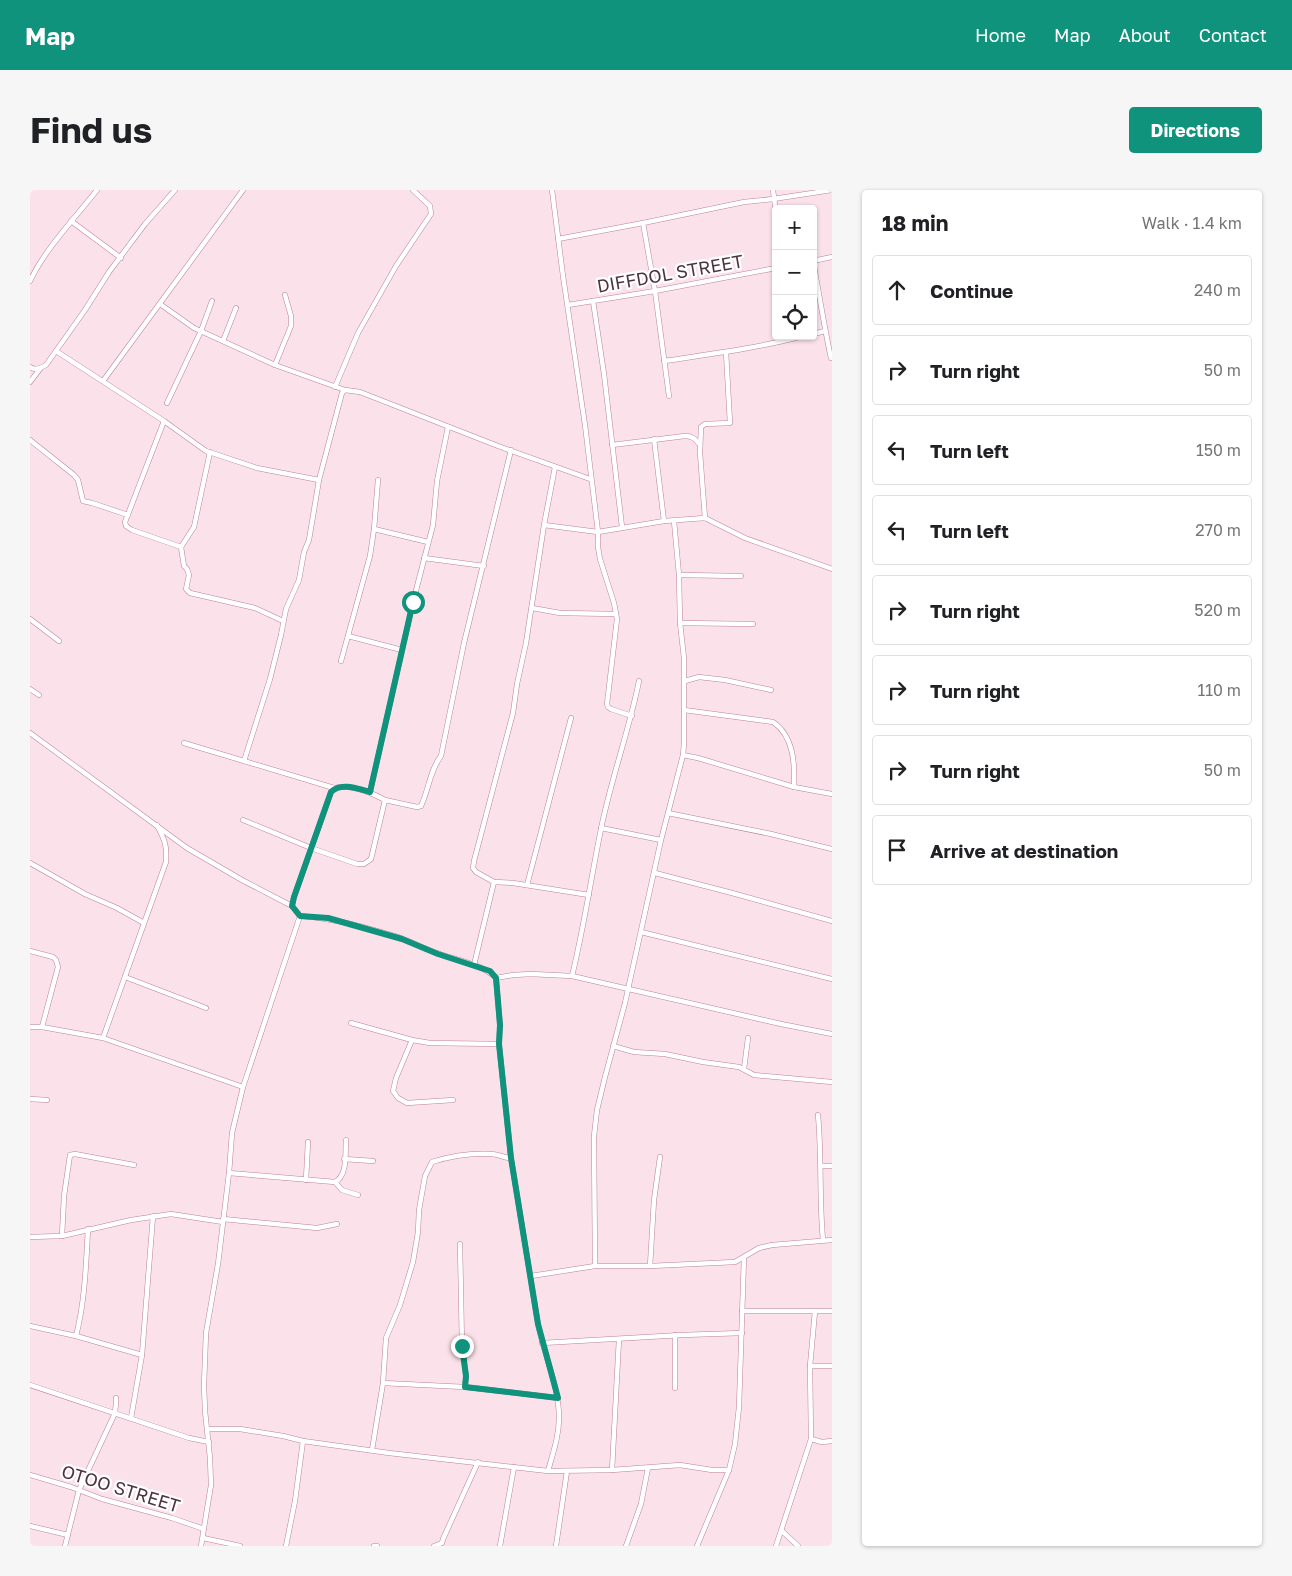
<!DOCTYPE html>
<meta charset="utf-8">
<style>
body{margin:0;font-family:"Golos Text",sans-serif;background:#f6f6f6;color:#202124}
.controls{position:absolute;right:15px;top:15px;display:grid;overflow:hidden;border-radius:5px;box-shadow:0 1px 4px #0004}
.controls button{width:45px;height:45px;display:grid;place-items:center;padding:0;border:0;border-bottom:1px solid #e0e0e0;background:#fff;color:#202124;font:25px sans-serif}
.stop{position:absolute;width:15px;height:15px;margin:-11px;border:4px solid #0f937c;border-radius:50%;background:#fff}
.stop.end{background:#0f937c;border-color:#fff;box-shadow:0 1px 5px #0008}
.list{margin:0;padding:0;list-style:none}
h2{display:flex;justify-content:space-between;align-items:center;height:65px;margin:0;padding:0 20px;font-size:21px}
h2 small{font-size:16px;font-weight:400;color:#757577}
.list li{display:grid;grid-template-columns:32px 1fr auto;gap:15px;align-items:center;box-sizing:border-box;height:70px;margin:0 10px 10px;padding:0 10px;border:1px solid #e0e0e0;border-radius:5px}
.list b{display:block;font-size:19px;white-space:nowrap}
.list em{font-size:16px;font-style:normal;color:#757577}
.icon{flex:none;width:28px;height:28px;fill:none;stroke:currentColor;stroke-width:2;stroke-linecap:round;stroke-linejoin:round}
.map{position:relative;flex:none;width:802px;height:1356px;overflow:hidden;border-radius:5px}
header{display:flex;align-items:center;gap:30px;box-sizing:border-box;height:70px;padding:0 25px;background:#0f937c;color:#fff}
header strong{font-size:24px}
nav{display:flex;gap:28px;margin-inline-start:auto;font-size:18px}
.intro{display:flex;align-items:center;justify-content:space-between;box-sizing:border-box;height:120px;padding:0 30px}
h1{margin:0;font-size:35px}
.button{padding:12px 22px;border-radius:5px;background:#0f937c;color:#fff;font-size:18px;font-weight:700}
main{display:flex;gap:30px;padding:0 30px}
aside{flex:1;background:#fff;border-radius:5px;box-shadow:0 1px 4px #0004}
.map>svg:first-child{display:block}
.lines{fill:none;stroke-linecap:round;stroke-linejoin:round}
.minor-casing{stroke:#bd8297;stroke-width:5.5}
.minor{stroke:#fff;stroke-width:4.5}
.route{stroke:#0f937c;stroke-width:6}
.labels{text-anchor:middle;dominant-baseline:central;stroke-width:4.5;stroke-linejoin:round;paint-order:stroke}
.street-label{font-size:18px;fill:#4e353d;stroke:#fff}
</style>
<header>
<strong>Map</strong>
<nav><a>Home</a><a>Map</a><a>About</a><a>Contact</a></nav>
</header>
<div class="intro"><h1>Find us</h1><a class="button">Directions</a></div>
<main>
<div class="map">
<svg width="802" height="1356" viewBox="0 0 802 1356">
<rect width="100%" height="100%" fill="#fbe1ea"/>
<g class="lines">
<defs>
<g id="minor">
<polyline points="522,0 533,86 555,235 568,342 568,357 570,369 584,413 587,429 577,514 578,517 581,519 602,526"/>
<polyline points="743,0 746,23"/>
<polyline points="41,31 91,68"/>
<polyline points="613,33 625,101 639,206"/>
<polyline points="528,49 613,33 714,12 743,9 802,0"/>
<path d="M783 71C789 103 794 136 801 168"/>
<polyline points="783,71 802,67"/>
<path d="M0 91C15 59 45 28 67 0"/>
<polyline points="563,111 574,184 592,337"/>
<polyline points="130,114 164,138 245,175 315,200"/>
<polyline points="538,115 625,101 746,78"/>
<polyline points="783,144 795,141"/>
<polyline points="193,151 206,118"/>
<polyline points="26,161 134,231 176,261 227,278 289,290"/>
<path d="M634 171C681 164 728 158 773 146"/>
<polyline points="245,175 261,136 261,126 255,105"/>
<path d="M0 177C5 181 11 178 16 175L55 120 79 82 115 34 145 0"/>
<polyline points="73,191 213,0"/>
<polyline points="0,192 10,179"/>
<polyline points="305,197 328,143 366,76 401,24 400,16 383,0"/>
<polyline points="137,213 171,141 182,111"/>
<polyline points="134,231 95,332 96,336 102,340 151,357 154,376 157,379 159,385 156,399 160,403 225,418 253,431"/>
<polyline points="624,249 634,331"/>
<polyline points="0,250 44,285 48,290 53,311 62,313 98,325"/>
<path d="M582 255 655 246C663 246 665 249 670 255"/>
<polyline points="525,277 514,335 496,453 487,494 483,523 444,671 443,678 446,682 464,692 483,693 559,705"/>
<polyline points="675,328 670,263 671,237 675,234 700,233 696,162"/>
<polyline points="514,335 568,342 634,331 675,328 715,348 802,379"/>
<polyline points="344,339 398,352"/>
<polyline points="151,357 164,337 180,262"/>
<polyline points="394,368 454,376"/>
<polyline points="649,385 711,386"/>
<polyline points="502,418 530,423 586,424"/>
<polyline points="0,429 29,451"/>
<polyline points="650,433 723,434"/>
<polyline points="318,446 372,460"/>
<polyline points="311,471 340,366 344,339 348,290"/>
<polyline points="655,491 669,487 695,490 741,500"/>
<polyline points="0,499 9,505"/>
<path d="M654 520 743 532C764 546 765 575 764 597"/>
<polyline points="0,543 157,658 212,690 262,716"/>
<path d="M154 553 304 598C322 594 340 602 355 610L341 669 334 674H327L281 658 213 630"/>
<polyline points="653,565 668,568 764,597 802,604"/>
<polyline points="214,571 240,489 251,445 256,419 269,390 274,362 279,350 289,290 312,203 315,200 330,202 468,256 560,289"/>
<polyline points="340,602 383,412 403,335 407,291 418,237"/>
<path d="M355 610 387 617 391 616C399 599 400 580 411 566L434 453 481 260"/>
<polyline points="638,623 741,644 802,659"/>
<polyline points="571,638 631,650"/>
<polyline points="0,673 55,704 87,718 114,733"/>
<polyline points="625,683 702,703 802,731"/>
<polyline points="497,695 541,528"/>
<path d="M270 726C304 728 338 738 371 748 384 753 397 760 410 764 429 771 452 774 466 788L470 835 469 854 400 853 382 850 321 833"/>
<polyline points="611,742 802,789"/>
<polyline points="0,761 23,767 26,770 28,777 12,837"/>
<polyline points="444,775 464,692"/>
<path d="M542 786C554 737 561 688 571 639 581 589 599 541 609 491"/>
<polyline points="95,787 176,818"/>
<polyline points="466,788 483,785 501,784 542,786 751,834 802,844"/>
<polyline points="0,837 12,837 73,848 213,897 202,943 199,983 188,1074 176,1143 174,1195 175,1221 180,1268 181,1295 171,1356"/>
<path d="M73 848 136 672C137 654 135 651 127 635"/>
<polyline points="382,850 366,888 363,901 368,908 377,913 423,910"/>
<path d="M469 854 481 968 508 1134C514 1165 529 1195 529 1228 529 1246 523 1263 518 1281"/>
<polyline points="583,856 604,862 635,864 673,872 709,877 724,885 802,892"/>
<polyline points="714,879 718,848"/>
<polyline points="213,897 270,726 262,716 264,707 301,602 304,598"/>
<polyline points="0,909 17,910"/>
<path d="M788 925C792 967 789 1009 793 1050"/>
<polyline points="314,969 343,971"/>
<polyline points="791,976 802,976"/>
<path d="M199 983 305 992C318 986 315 962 316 950"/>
<polyline points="276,990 278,952"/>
<polyline points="305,992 312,1000 328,1005"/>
<polyline points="193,1029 287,1038 307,1034"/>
<polyline points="32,1046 34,1006 40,965 45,964 104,975"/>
<polyline points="0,1047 32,1046 101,1030 141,1024 193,1032"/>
<polyline points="430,1054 432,1156 436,1186 435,1197"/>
<polyline points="565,1076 564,946 567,920 575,887 595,813 631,650 653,565 654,553 654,468 650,433 649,385 644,331"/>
<polyline points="620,1076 624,1010 630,967"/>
<polyline points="501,1086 565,1076 620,1076 705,1072 729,1058 742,1055 802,1050"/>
<polyline points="712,1121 802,1121"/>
<path d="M0 1136 46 1146C55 1111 56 1075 58 1039"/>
<polyline points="645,1145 645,1198"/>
<polyline points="46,1146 112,1165"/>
<polyline points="512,1153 652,1145 712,1143"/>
<polyline points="780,1176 802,1176"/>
<polyline points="353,1193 435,1197 528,1208"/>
<polyline points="0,1195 159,1248 179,1252"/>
<polyline points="101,1228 112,1165 123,1026"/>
<polyline points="177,1239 210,1239 253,1246 273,1251 359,1263 518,1281 582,1280 650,1275 682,1280 699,1280"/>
<polyline points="781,1249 792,1252 802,1251"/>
<path d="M342 1260 353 1193 356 1148 370 1115 383 1072 388 1042 389 1020 395 986 402 972C421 966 441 963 461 964 468 964 474 968 481 968"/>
<polyline points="582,1280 589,1149"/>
<polyline points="0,1285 41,1297 72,1309 142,1328 174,1339"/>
<polyline points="0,1336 38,1345"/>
<polyline points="752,1341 768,1356"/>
<polyline points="173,1348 210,1356"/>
<polyline points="35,1356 49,1300 85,1223 86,1213 86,1208"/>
<polyline points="256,1356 265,1311 273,1251"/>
<polyline points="344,1356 347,1356"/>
<polyline points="404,1356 412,1353 413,1349 448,1272"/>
<polyline points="470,1356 484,1277"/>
<polyline points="526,1356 537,1281"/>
<polyline points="596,1356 611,1314 618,1278"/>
<polyline points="667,1356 699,1280 705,1254 709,1217 714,1067"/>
<polyline points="746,1356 781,1249 780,1176 785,1121"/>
</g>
</defs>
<use href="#minor" class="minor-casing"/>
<use href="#minor" class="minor"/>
</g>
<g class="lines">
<path class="route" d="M383 412 340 602C328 599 311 592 301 602L264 707 262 716 270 726 298 728 372 749 408 764 460 781 466 788 470 835 469 854 481 968 508 1134 528 1208 435 1197 436 1186 432 1156"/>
</g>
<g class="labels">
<g class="street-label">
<text transform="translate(640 83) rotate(-10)">DIFFDOL STREET</text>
<text transform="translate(91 1298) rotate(17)">OTOO STREET</text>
</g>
</g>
</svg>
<div class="controls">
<button>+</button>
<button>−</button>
<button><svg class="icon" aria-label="locate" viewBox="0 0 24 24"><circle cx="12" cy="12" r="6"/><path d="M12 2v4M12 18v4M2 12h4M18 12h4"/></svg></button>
</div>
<div class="stop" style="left:383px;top:412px"></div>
<div class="stop end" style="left:432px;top:1156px"></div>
</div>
<aside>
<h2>18 min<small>Walk · 1.4 km</small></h2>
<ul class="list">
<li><svg class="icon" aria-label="ahead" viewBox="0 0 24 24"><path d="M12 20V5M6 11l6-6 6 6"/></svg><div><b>Continue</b></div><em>240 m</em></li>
<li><svg class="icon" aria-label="right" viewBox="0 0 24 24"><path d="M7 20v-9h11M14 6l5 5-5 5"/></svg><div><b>Turn right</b></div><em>50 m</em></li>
<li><svg class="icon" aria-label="left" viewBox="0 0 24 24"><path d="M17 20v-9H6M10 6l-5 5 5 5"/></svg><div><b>Turn left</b></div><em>150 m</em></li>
<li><svg class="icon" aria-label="left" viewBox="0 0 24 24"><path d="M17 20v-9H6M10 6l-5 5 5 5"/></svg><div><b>Turn left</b></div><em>270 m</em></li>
<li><svg class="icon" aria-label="right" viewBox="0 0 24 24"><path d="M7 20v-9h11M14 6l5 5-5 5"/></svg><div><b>Turn right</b></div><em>520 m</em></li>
<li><svg class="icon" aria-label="right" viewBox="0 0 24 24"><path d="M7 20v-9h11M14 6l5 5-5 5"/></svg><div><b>Turn right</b></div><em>110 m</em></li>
<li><svg class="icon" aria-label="right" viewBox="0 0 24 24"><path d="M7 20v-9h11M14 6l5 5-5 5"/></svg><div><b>Turn right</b></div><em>50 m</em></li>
<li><svg class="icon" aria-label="arrive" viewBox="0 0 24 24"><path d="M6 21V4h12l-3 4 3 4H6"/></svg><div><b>Arrive at destination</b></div></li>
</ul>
</aside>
</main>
